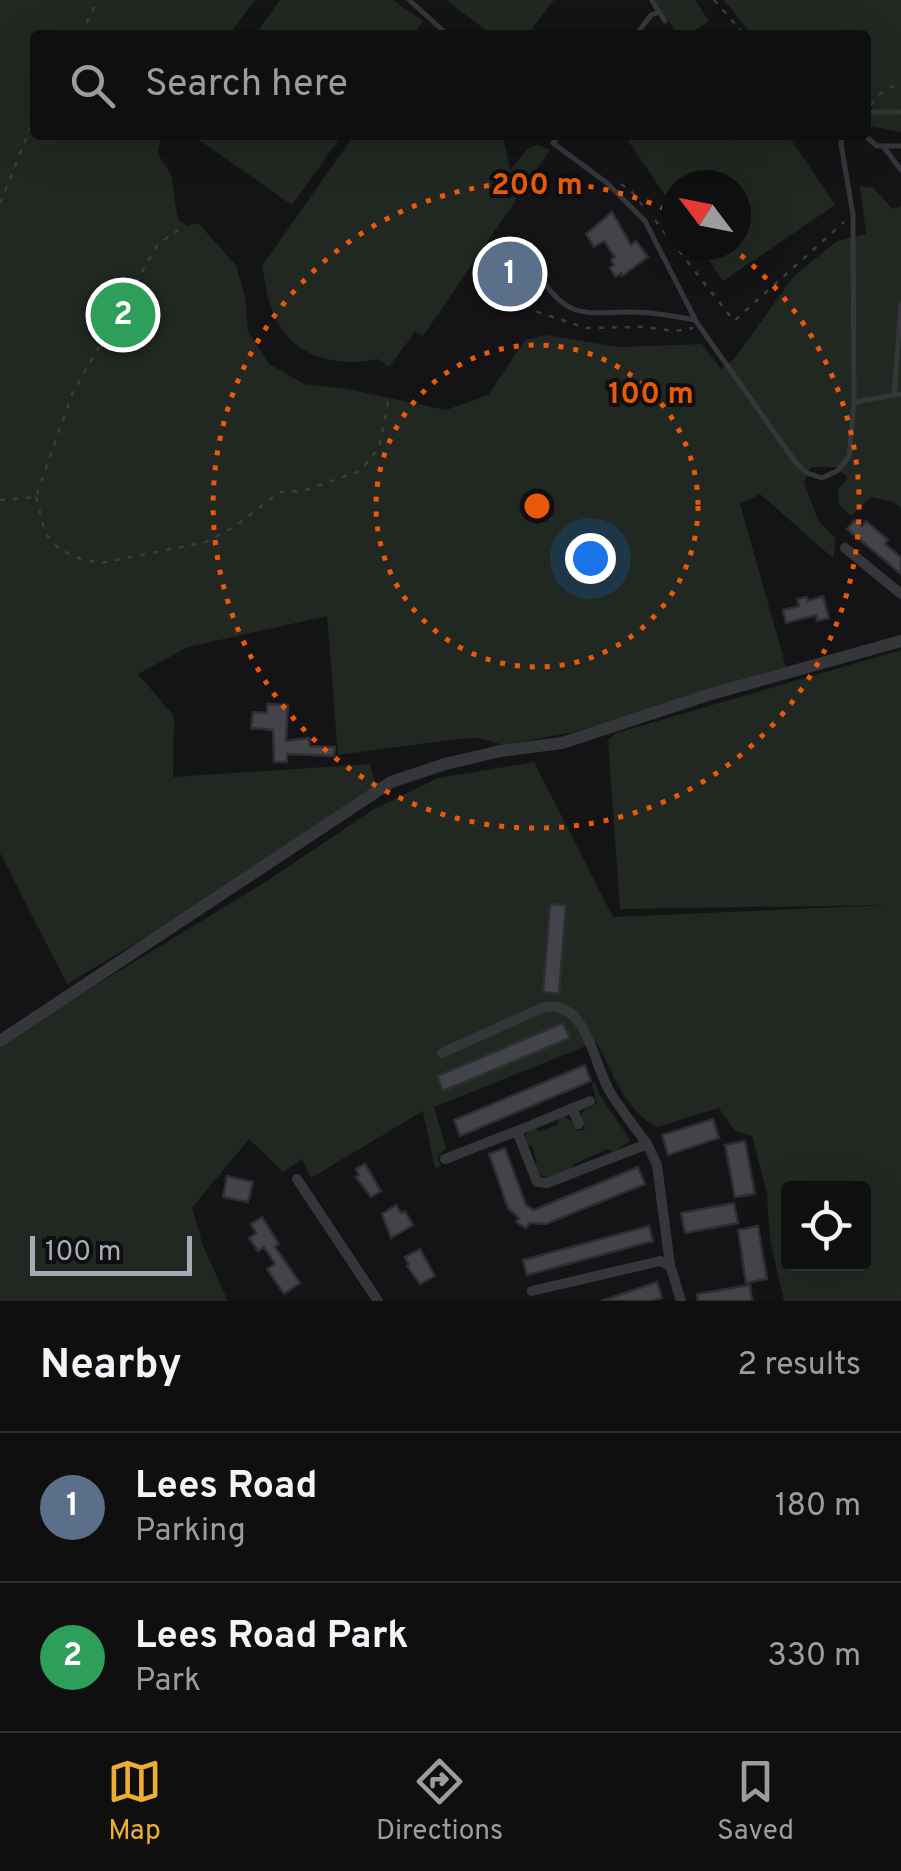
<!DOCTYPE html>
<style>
body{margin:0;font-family:Overpass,sans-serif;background:#181819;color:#f1f3f6}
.controls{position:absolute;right:30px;bottom:30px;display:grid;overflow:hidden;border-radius:10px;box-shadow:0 10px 40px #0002}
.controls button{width:90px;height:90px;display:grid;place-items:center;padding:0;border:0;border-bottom:2px solid #2f2f30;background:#0f0f10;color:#f1f3f6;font:50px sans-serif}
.compass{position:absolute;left:661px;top:170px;width:90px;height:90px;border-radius:50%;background:#0f0f10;box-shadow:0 10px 40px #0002;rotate:302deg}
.scale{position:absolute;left:30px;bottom:25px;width:162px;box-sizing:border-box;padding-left:10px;border:5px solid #a6abb6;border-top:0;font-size:28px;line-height:35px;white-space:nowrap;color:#a6abb6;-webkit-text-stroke:8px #0f0f11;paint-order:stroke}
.you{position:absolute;left:590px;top:558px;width:35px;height:35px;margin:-25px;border:8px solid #fff;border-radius:50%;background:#1a73e8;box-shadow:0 0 0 15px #1a73e833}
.badge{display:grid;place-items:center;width:65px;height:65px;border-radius:50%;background:#edad34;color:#fff;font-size:32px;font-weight:700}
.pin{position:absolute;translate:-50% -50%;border:5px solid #fff;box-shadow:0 2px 10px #0006}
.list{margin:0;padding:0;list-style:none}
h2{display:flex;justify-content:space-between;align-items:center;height:130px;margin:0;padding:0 40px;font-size:42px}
h2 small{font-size:32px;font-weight:400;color:#9b9c9f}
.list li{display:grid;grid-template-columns:65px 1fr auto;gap:30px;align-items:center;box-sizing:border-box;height:150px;padding:0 40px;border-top:2px solid #2f2f30}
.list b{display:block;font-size:38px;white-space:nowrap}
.list p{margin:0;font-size:32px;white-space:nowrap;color:#9b9c9f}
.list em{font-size:32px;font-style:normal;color:#9b9c9f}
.icon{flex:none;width:55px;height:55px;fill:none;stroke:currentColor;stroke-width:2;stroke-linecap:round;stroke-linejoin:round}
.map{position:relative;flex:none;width:901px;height:1301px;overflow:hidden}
.search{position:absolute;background:#0f0f10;box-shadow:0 10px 40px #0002;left:30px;right:30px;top:30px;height:110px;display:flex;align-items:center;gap:25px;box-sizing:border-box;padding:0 35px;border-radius:10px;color:#9b9c9f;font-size:38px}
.sheet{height:430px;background:#0f0f10}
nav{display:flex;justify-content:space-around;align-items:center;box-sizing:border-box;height:140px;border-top:2px solid #2f2f30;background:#0f0f10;font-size:28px;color:#9b9c9f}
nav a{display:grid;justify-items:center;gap:5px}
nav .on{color:#edad34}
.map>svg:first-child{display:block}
.green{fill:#202821;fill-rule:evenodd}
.building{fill:#434449;stroke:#2e2e32;stroke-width:2.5}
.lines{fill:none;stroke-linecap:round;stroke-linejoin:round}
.path{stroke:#3b3d41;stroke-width:2.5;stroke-dasharray:5 8;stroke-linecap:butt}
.service{stroke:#35363a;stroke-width:5}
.minor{stroke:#35363a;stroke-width:10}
.tertiary{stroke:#35363a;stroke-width:12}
.ring{fill:none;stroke:#e8590c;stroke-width:5;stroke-dasharray:5 10}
.centre{fill:#e8590c;stroke:#0f0f11;stroke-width:5}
.ring-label{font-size:30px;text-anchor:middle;font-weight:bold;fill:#e8590c;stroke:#0f0f11;stroke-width:8;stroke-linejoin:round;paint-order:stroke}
</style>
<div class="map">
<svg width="901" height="1301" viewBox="0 0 901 1301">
<rect width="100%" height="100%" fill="#141416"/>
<g class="green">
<polygon points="0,0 255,0 229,35 35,35 35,135 161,135 158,154 171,175 178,220 188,226 198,223 236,265 245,298 248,331 269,364 304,384 347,389 446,410 488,395 525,340 546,335 618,347 702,344 721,369 734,359 794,276 837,241 866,234 860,186 873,188 893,209 901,206 901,508 893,502 871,497 851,516 839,505 838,489 848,478 836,467 811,467 804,482 818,520 836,539 833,558 760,494 740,504 786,667 574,732 504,745 478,738 457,739 338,755 327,616 188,647 138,674 174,716 173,777 370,764 376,785 151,934 67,984 0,853"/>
<polygon points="280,0 393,0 423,21 413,35 255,35"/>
<polygon points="446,0 554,0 527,35 492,35"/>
<polygon points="654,0 695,0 709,21 688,35 678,35"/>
<polygon points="724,0 901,0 901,132 869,126 873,104 866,105 866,35 752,35"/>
<polygon points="192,135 342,135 292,205"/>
<path d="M354 135H503L510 170 528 148 539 145 550 150 423 336 415 332 389 367 378 359C337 368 289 357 273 312 267 298 265 281 262 266Z"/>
<polygon points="624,135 788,135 835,205 723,281 699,245 736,245 736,185 676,185 676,211"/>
<path d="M901 650V1301H784L770 1240 767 1194 752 1136 735 1131 719 1108 657 1127C625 1111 613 1072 596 1042L434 1107 446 1148 438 1157 441 1167 435 1168 423 1111 311 1178 302 1159 283 1172 249 1139 192 1208 203 1246 228 1301H0V1048L73 999 264 883 372 810 438 778 534 762 613 917 889 905 620 909 608 740 616 733ZM788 1188H864V1264H788Z"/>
<path d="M595 1081 599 1094 629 1138V1142L613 1152 608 1149 574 1164 572 1169C557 1175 544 1184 534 1167L537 1163 532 1146 526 1145 525 1135 534 1128 540 1131 557 1125 559 1119 565 1117 573 1122 578 1131 585 1129 581 1114 585 1109 597 1104 592 1084Z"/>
</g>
<g class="building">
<polygon points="612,212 631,245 636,241 648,257 622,276 621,273 616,277 610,268 614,265 611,260 615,257 604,241 594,247 586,234"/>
<polygon points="855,520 862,526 866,521 888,540 885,544 901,557 901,574 847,529"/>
<polygon points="823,596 829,618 817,621 816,615 786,623 783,610 799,606 797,599 807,597 808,601"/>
<polygon points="267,704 288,705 286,741 309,738 310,746 335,747 334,756 287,754 287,762 274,762 273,730 251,728 253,712 267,713"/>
<polygon points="550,904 566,905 559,994 543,992"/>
<polygon points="563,1023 570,1038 443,1091 437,1076"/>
<polygon points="585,1065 591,1081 460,1136 454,1120"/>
<polygon points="713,1119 719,1138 668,1155 662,1135"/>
<polygon points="745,1141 755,1194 735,1197 725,1145"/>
<polygon points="505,1148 526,1205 534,1210 638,1167 645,1184 546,1224 529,1223 526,1228 516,1222 519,1218 508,1208 489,1154"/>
<polygon points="365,1164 381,1191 371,1197 356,1177 359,1175 356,1169"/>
<polygon points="227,1176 253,1182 248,1202 223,1197"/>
<polygon points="734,1203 738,1223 685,1233 681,1213"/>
<polygon points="396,1205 401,1213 405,1211 413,1225 391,1238 382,1214"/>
<polygon points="262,1217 279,1244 275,1247 300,1283 284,1294 267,1269 275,1264 264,1247 258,1251 249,1238 256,1233 251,1224"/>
<polygon points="649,1226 653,1241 527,1275 523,1260"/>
<polygon points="758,1226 767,1279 746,1283 738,1230"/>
<polygon points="420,1249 435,1276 420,1284 407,1266 409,1265 405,1257"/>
<polygon points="657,1282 662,1298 651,1301 601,1301"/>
<polygon points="750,1285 752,1301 698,1301 697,1294"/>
</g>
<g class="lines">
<g class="path">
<polyline points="714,0 745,35"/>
<polyline points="81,35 97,0"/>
<polyline points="871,105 878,95 901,82"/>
<polyline points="621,184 633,193 646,210"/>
<polyline points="0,203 35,117"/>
<polyline points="655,220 734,321 844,222"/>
<polyline points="526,304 535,311 586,328 645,327 675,331 693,328"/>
<polyline points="36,497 45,533 59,549 81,559 101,563 206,542 234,527 280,492 303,491 360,471 379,448 389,397"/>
<polyline points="0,500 36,497 72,394 158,244 180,229"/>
</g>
<g class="service">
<polyline points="409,0 448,35"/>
<polyline points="652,1 665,21"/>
<polyline points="636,35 651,15 659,12"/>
<polyline points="866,112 901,112"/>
<polyline points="559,135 553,143 607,183 645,221 695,319"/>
<polyline points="854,135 865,136 877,146 901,146"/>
<polyline points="883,146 901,170"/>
<path d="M542 280C571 321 587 312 632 312 654 312 674 316 695 320L796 463 807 473 822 478 837 471 849 457 854 402 853 215 841 144 843 135"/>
<polyline points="894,396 901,304"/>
<polyline points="855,402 901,394"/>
</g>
<g class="minor">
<polyline points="845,548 901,594"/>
<path d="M442 1053 544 1007C588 1000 593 1064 610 1092 621 1110 635 1127 647 1144"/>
<polyline points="572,1108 579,1124"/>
<polyline points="517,1131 590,1101"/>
<polyline points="445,1159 517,1131 537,1182 547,1183 647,1144 657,1165 670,1265 681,1301"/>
<polyline points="297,1179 378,1301"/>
<polyline points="532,1291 660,1261 670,1265"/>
</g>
<polyline class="tertiary" points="0,1041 391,782 445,764 500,751 562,743 708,695 901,641"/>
</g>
<g class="ring">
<circle cx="537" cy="506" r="161"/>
<path d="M729 246A323 323 0 1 1 674 213"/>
</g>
<circle cx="537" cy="506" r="15" class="centre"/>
<g class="ring-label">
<text x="537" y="194">200 m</text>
<text x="651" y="403">100 m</text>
</g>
</svg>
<div class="controls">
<button><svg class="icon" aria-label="locate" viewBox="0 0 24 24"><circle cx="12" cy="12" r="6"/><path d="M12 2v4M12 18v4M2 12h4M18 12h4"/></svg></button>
</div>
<svg class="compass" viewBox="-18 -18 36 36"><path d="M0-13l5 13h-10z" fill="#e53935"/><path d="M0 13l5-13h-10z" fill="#9b9c9f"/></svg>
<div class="scale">100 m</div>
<div class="you"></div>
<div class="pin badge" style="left:510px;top:274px;background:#5c6f8a">1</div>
<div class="pin badge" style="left:123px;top:315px;background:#2e9e5b">2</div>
<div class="search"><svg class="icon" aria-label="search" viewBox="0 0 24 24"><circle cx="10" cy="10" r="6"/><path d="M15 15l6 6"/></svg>Search here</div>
</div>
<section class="sheet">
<h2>Nearby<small>2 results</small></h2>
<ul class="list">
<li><span class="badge" style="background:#5c6f8a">1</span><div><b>Lees Road</b><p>Parking</p></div><em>180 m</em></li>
<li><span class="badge" style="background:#2e9e5b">2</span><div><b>Lees Road Park</b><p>Park</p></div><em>330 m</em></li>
</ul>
</section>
<nav>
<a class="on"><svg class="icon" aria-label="map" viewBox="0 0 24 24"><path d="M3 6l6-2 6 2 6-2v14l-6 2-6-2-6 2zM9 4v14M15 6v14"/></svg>Map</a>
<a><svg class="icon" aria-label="directions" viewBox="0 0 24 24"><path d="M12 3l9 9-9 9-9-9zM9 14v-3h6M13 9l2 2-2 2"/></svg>Directions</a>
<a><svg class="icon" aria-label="saved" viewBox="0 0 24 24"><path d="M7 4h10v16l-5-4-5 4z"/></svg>Saved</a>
</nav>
